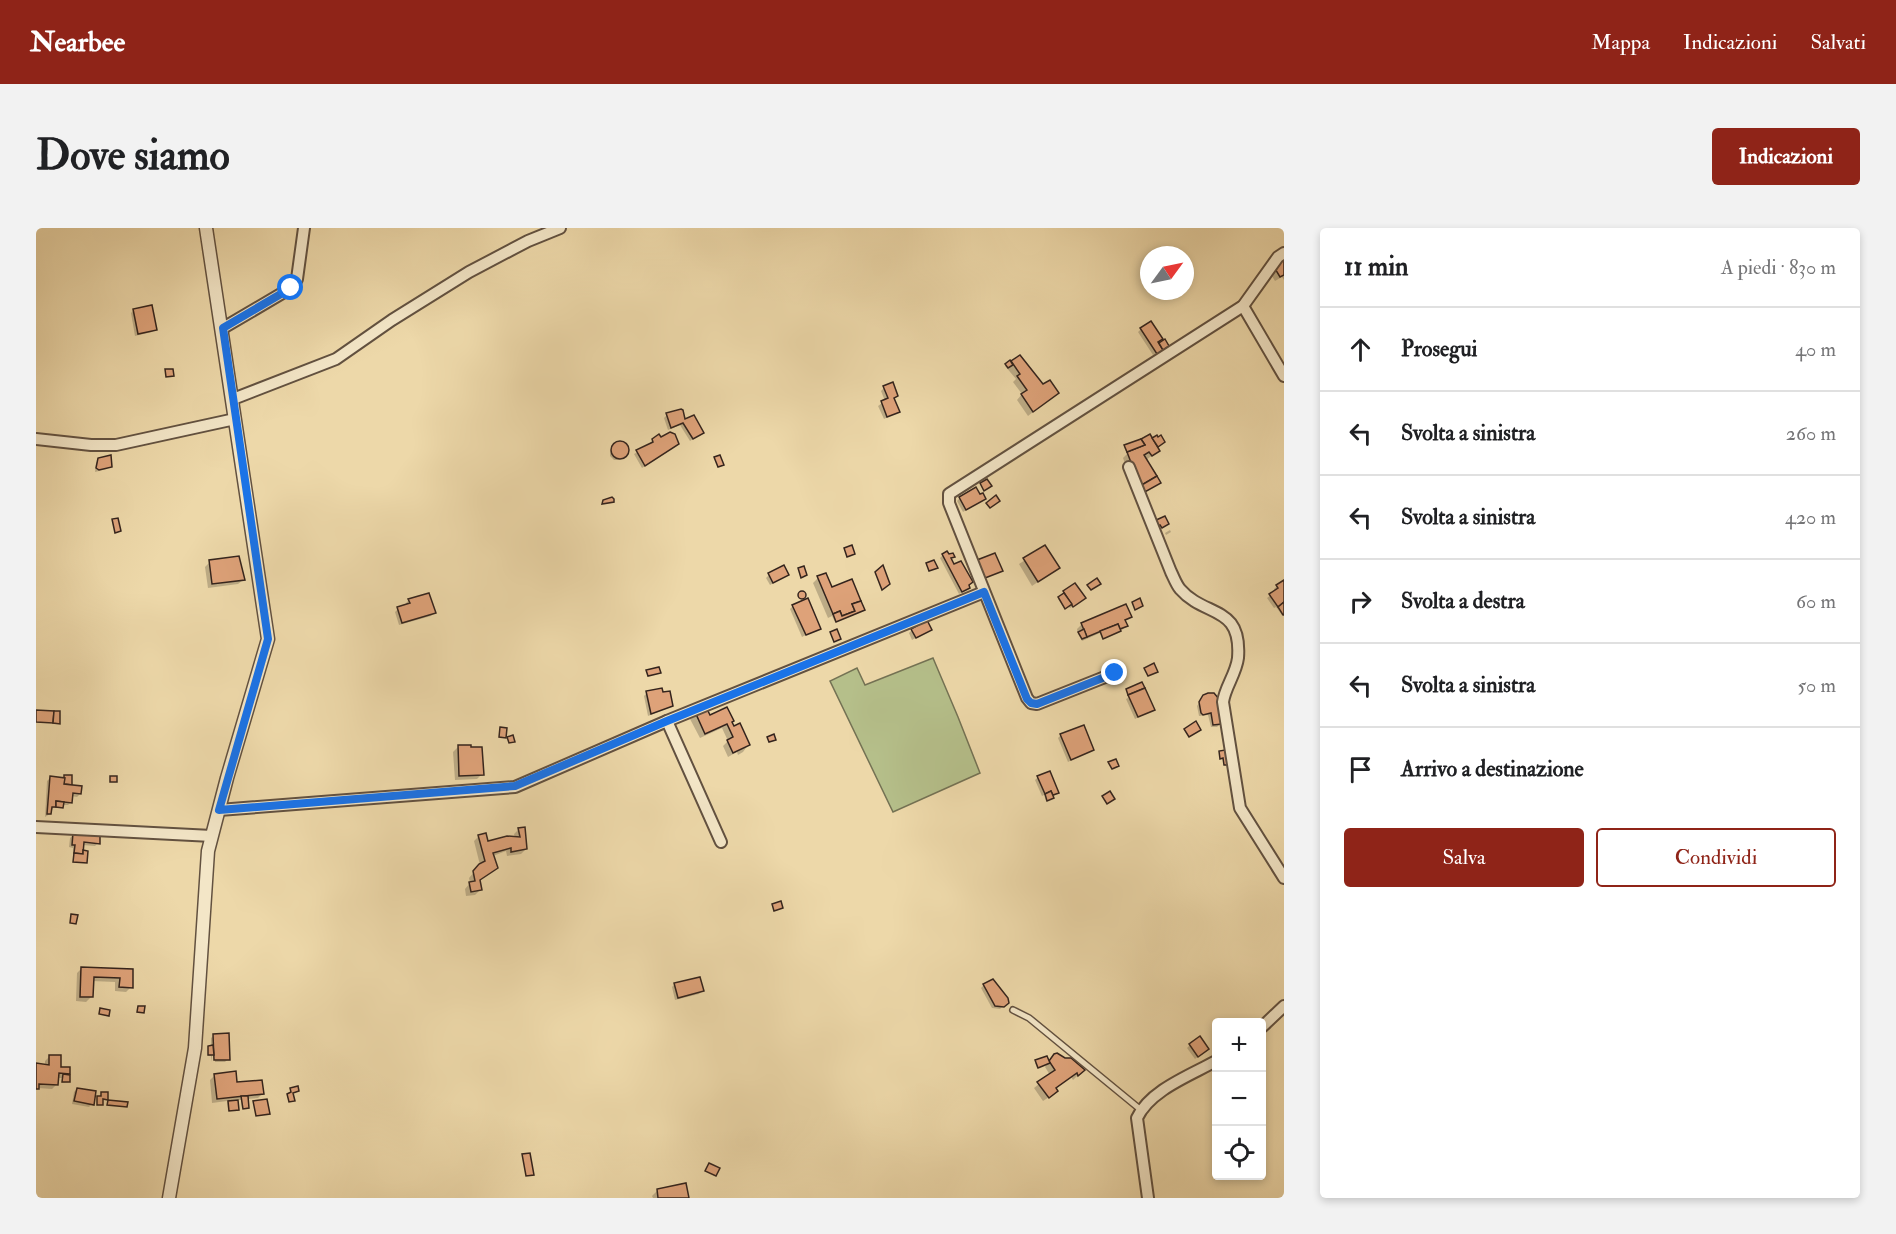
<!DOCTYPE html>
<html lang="it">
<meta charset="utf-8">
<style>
body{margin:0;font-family:"IM FELL Double Pica",serif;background:#f2f2f2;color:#202124}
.controls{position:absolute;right:18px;bottom:18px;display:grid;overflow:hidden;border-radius:6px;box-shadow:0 3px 9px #0003}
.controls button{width:54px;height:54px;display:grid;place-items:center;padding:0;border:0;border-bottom:2px solid #e0e0e0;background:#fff;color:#202124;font:30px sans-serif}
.compass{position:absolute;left:1104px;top:18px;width:54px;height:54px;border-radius:50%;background:#fff;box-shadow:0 3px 9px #0003;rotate:57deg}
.stop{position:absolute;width:18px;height:18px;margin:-14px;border:4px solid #1a73e8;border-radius:50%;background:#fff}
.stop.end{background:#1a73e8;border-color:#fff;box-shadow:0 2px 6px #0008}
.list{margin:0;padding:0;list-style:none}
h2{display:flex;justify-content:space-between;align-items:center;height:78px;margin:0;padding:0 24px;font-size:26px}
h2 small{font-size:20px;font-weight:400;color:#757577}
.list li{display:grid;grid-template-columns:39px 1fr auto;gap:18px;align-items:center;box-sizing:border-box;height:84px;padding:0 24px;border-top:2px solid #e0e0e0}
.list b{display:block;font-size:22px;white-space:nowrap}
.list em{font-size:20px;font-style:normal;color:#757577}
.actions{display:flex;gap:12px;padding:18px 24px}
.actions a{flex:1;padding:14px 0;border:2px solid #8f2418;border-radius:6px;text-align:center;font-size:21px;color:#8f2418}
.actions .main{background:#8f2418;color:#fff}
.icon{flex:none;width:33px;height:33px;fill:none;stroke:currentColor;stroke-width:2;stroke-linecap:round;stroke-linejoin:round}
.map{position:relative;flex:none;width:1248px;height:970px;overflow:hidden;border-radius:6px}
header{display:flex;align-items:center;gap:36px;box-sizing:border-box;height:84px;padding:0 30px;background:#8f2418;color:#fff}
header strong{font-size:28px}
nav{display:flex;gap:33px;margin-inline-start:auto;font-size:21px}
.intro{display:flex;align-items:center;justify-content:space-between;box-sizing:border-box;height:144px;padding:0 36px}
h1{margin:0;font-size:42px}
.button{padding:15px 27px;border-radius:6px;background:#8f2418;color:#fff;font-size:21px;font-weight:700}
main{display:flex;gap:36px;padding:0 36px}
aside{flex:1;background:#fff;border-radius:6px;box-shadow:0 3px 9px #0003}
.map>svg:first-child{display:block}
.green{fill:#b5bf8a;stroke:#747254;stroke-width:1.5}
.shadow{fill:#0003}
.building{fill:#dea279;stroke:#34241d;stroke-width:1.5}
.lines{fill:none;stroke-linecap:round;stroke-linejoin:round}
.service-casing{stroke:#625140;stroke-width:8}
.minor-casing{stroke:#625140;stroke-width:14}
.tertiary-casing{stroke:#625140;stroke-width:15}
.service{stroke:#f3e6c7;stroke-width:5}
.minor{stroke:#f3e6c7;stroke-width:10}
.tertiary{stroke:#f3e6c7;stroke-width:12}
.route{stroke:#1a73e8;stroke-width:8}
</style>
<header>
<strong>Nearbee</strong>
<nav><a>Mappa</a><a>Indicazioni</a><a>Salvati</a></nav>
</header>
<div class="intro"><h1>Dove siamo</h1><a class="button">Indicazioni</a></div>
<main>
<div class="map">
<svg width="1248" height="970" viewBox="0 0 1248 970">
<rect width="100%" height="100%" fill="#edd8a9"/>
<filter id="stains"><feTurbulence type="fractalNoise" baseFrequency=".00333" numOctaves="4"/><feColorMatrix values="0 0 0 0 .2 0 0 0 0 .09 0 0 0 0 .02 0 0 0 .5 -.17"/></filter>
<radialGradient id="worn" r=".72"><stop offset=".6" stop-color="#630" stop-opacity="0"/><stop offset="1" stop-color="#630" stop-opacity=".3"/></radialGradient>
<polygon class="green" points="897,430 922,489 944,545 857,584 794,453 821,440 829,457"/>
<g class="shadow">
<polygon points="1248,32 1248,52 1246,49 1239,53 1234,45"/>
<polygon points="98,82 119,101 116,104 99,108 95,85"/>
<polygon points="1105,101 1122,117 1128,113 1131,118 1117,127 1102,104"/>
<polygon points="973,134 1007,158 1021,165 992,188 981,172 986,166 977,154 980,151 969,138"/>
<polygon points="848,160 861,167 857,171 862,184 848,191 842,178 849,173 845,163"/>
<polygon points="631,187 648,193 663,207 654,213 644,197 632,202 628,190"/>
<polygon points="617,212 638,219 606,240 598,226 615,217 614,215"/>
<polygon points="1116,213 1127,214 1120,219 1117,227 1110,232 1099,262 1087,230 1091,226 1088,219"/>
<polygon points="582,215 587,216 591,220 591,225 583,232 578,232 574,228 574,223"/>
<polygon points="63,231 74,238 71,241 59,244 60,235"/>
<polygon points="924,270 945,273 927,284 921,273"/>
<polygon points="1134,302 1135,304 1130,307 1129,305"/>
<polygon points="1009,319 1022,340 996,358 983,336"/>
<polygon points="907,327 917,328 914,331 932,358 929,362 923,366 904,330"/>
<polygon points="174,334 207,352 202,356 172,360 169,339"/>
<polygon points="733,347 752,347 734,357 730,350"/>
<polygon points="782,350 795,361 804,392 799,394 796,388 792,390 777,355"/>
<polygon points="1248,354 1248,386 1246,387 1240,379 1238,380 1231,370 1239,364 1238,361 1241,358"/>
<polygon points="1028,364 1045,373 1034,380 1032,378 1028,380 1022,371"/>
<polygon points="767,366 767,369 763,371 762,367"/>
<polygon points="373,372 398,385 395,388 363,397 359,384 362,381 371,378 370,375"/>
<polygon points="757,378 783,400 766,409 754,381"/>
<polygon points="1094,388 1088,394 1090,398 1085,403 1066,411 1064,405 1046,413 1042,406 1041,401 1046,396"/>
<polygon points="876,402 894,402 876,412 873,405"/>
<polygon points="1091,462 1117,481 1099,491 1090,471 1092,470"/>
<polygon points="611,465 636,477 632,480 612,488 608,468"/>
<polygon points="1165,472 1184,496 1181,499 1175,499 1172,487 1163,488 1161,478"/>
<polygon points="670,483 673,489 694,494 712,517 707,524 702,527 701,524 692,529 687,518 692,513 686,500 664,510 654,491"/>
<polygon points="1025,507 1056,521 1032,534 1022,510"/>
<polygon points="422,519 434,521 446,546 441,551 419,552 417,524"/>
<polygon points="1002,549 1021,565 1016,570 1010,573 1008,567 1006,568 999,552"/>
<polygon points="14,550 28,551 44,566 41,569 35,568 35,574 32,577 26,577 25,580 17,580 14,586 9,589 11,553"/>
<polygon points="483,601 490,621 485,626 471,628 470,623 457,628 442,653 444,662 439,667 430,668 429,661 434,655 433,650 444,637 438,613 443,608 451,615 479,610 478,606"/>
<polygon points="37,607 62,615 59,618 46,617 48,635 37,634 37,620 33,619 34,610"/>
<polygon points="46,740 96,743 95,759 90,764 79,763 79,754 56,753 55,769 50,774 40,773 41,745"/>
<polygon points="639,756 666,763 663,766 639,772 636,759"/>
<polygon points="948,757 971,774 964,781 956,780 945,760"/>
<polygon points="178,807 192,831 189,834 179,834 179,824 176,827 176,834 175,828 172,828 172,820 175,819 175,810"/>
<polygon points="1154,817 1168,824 1159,831 1151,820"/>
<polygon points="1019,827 1028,832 1034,832 1042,847 1037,852 1035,849 1019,861 1016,867 1007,873 998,860 1014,847 1009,839 1011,836 1001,840 999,835 1012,834"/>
<polygon points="14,828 23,840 32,845 29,848 33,854 26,855 26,850 21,850 21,856 16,861 2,860 0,862 0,837 9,838 9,833"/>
<polygon points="179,847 227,865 222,870 211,871 211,881 206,881 205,872 201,872 202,882 192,883 191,873 176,875 174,852"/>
<polygon points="41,861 56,876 53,879 36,876 38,864"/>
<polygon points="621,963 651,970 617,970 616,968"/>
</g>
<g class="building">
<polygon points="1248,30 1248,47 1244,49 1238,39"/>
<polygon points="116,77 121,102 102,106 97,81"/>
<polygon points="1115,93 1127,111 1122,114 1127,122 1121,126 1104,100"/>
<polygon points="1129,111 1133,118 1127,122 1123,115"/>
<polygon points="984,127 1007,156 1014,152 1023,165 997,184 985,166 991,162 981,148 984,146 975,133"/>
<polygon points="974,132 977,137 972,140 969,136"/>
<polygon points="129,141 137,141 138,148 130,149"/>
<polygon points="857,154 862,168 858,170 864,184 851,189 845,173 852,170 847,158"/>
<polygon points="645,181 647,182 649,191 658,187 668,205 657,211 647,195 635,200 630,185"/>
<polygon points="634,204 639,206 643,216 609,238 600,222 617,214 616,211 623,206 625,209"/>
<polygon points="1114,206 1124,223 1116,228 1113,224 1108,227 1121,248 1104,258 1091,224 1109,217 1105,211"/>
<polygon points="1121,207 1122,209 1125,207 1129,214 1122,219 1116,210"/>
<polygon points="1105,211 1109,217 1091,224 1088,217"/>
<circle cx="584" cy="222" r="9"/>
<polygon points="75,227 76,239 63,242 60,240 62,230"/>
<polygon points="684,227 688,237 682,239 678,229"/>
<polygon points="1121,248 1125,255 1107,265 1104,258"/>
<polygon points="951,251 956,258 948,263 944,255"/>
<polygon points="940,259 944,266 947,265 950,271 930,282 923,269"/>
<polygon points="960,267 964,273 954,280 950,275"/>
<polygon points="576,269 578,271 578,274 566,276 567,272"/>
<polygon points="1129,288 1133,296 1126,300 1124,297 1120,299 1118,293"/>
<polygon points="82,290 85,303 79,305 76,291"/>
<polygon points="816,317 819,326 811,329 808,320"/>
<polygon points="1009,317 1024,340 1002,354 987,330"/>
<polygon points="911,323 913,326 917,325 919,329 915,330 918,336 925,333 937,354 933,357 934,360 926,364 906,326"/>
<polygon points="959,325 967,343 949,350 941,332"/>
<polygon points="203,328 209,352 176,356 173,332"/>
<polygon points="898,332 902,340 893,343 890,335"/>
<polygon points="748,337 753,347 737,355 732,345"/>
<polygon points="847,337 854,356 846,362 839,344"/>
<polygon points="768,338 771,347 765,350 762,340"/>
<polygon points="790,345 796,359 816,351 825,373 816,376 819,383 806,388 804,383 797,386 781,348"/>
<polygon points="1061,350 1065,356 1055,362 1051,357"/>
<polygon points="1248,352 1248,374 1242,379 1233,366 1242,360 1240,357"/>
<polygon points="1039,355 1050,370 1037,379 1027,363"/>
<circle cx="766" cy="367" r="4"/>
<polygon points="393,365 400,385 366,395 361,379 374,375 372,371"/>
<polygon points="1028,365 1036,376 1029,381 1022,369"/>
<polygon points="772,370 785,401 770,407 756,377"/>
<polygon points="1104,370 1107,378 1099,382 1096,374"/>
<polygon points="825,373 829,382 800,394 797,386 804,383 806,388 819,383 816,376"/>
<polygon points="1248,374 1248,387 1247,387 1242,379"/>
<polygon points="1090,376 1096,389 1089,392 1092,398 1084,401 1082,396 1051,409 1045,395"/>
<polygon points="891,392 896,402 880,410 875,401"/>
<polygon points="1082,396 1085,403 1067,411 1064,403"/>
<polygon points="801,401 805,411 798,414 794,404"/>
<polygon points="1048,401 1051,409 1046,411 1042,404"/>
<polygon points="1118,435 1122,444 1112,448 1108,440"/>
<polygon points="623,439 625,445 612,448 610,442"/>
<polygon points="1106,454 1109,460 1092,467 1090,461"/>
<polygon points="626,460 627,464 634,463 637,478 615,486 610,463"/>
<polygon points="1109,460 1119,482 1102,489 1092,467"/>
<polygon points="1172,465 1178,465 1183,471 1186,496 1177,497 1175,485 1167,487 1165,485 1163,474 1167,467"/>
<polygon points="691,479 698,493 696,494 698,498 704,495 714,517 697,525 691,512 697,509 691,496 669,506 660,486 671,481 674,487"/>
<polygon points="0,482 18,483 17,495 0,494"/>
<polygon points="18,483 24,483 24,496 17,495"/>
<polygon points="1160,493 1165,502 1153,509 1148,501"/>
<polygon points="1048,497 1058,522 1035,532 1024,506"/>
<polygon points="464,499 471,500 470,510 463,509"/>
<polygon points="738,506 740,512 733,514 731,509"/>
<polygon points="477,507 479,514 473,515 471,509"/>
<polygon points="422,517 435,517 435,519 446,519 448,547 423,548"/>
<polygon points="1189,522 1193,537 1188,537 1187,530 1184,531 1183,523"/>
<polygon points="1080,531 1083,538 1076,541 1072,534"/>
<polygon points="1014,543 1023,565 1017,567 1015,563 1009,566 1001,548"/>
<polygon points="28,547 36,547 36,557 28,556"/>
<polygon points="14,548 29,550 28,556 46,558 45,566 37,565 36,575 20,573 20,579 16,579 15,586 11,586"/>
<rect x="74" y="548" width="7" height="6"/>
<polygon points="1015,563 1018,570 1011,573 1009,566"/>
<polygon points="1074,563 1079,571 1071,576 1066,568"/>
<polygon points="20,573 28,574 27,580 20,579"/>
<polygon points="489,599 491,621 475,624 475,620 457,625 462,640 444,652 446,662 435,664 433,654 439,653 437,643 443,636 449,633 442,607 450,605 452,613 471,608 484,609 482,600"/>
<polygon points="37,605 64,606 64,616 48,614 47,626 38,625 39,617 36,617"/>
<polygon points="47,622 52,623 51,635 37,634 38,625 47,626"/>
<polygon points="745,673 747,680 738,683 736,676"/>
<polygon points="35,686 42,687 40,696 34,695"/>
<polygon points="45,739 97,741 97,760 83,759 84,750 58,749 57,769 44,769"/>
<polygon points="664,749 668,763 642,770 638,755"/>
<polygon points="957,751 972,770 973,775 968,779 959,778 947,756"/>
<polygon points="102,778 109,778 108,785 101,784"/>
<polygon points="64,780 74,782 73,788 63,786"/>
<polygon points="193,805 194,832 178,832 177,806"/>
<polygon points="1164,808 1173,821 1162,829 1153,816"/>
<polygon points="177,817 178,827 172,827 172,818"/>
<polygon points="1021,825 1029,830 1035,830 1049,842 1042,848 1041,845 1020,860 1022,863 1013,870 1001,854 1019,842 1013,833 1018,826"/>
<polygon points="13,827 25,827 25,839 34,839 34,846 23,845 22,857 3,856 3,861 0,861 0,835 13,837"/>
<polygon points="1011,828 1014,835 1002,840 999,832"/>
<polygon points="200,843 201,854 226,852 228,866 181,871 178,846"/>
<polygon points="27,846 34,847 34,854 26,854"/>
<polygon points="262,858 263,863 257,865 259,873 253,874 251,866 255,864 254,860"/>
<polygon points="41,860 60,863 58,877 38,873"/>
<polygon points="65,864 72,864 72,872 67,871 67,877 61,877 61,868 65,868"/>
<polygon points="205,868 212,868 213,880 207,881"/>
<polygon points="231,871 234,886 220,888 217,873"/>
<polygon points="72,872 92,874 91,879 71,877"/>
<polygon points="202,872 203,882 193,883 192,873"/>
<polygon points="494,925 498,947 490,948 486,926"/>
<polygon points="673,935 684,940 680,948 669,943"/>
<polygon points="650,955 653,970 622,970 621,961"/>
</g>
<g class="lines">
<defs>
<polyline id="service" points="977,782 993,790 1105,882"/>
<g id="minor">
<polyline points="1207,78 1248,148"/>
<polyline points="187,100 255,60 261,51 268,0"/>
<polyline points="197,171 300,131 356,92 433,44 492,13 524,0"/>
<polyline points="0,211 55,217 80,217 199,191"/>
<path d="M1093 239 1135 344C1138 350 1140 356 1144 361 1169 390 1206 376 1202 430 1200 446 1189 459 1187 474L1204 580 1248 650"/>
<polyline points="1079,445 1001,476 995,475 991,470 913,275 913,266 1207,78 1242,29 1248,25"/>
<polyline points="631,493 685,614"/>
<polyline points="183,582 479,559 631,493 948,364"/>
<polyline points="0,599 176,608"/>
<polyline points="1226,799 1248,778"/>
<path d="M1112 970 1101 890C1114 862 1155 847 1180 833"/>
</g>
<polyline id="tertiary" points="133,970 159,820 172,623 191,550 232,411 170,0"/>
</defs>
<use href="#service" class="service-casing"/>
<use href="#minor" class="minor-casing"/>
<use href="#tertiary" class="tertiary-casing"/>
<use href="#service" class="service"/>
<use href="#minor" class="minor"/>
<use href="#tertiary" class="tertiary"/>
</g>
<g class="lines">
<polyline class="route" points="255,60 187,100 232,411 183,582 479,558 631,493 948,364 991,471 995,475 1001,476 1079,445"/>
</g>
<rect width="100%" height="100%" filter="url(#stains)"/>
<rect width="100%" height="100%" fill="url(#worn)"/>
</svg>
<div class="controls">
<button>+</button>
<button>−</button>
<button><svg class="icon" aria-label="locate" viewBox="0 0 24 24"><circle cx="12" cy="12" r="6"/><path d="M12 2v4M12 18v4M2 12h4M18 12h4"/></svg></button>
</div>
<svg class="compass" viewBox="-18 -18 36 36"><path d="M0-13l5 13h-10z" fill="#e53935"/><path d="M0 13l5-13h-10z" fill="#757577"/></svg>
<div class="stop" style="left:255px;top:60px"></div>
<div class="stop end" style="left:1079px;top:445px"></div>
</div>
<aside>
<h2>11 min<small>A piedi · 830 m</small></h2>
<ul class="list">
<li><svg class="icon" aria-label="ahead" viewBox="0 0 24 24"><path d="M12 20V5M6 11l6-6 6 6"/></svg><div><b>Prosegui</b></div><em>40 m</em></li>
<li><svg class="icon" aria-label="left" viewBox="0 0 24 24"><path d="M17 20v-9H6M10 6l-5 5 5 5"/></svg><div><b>Svolta a sinistra</b></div><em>260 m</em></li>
<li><svg class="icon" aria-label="left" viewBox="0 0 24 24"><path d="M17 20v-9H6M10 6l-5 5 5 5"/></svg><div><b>Svolta a sinistra</b></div><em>420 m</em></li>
<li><svg class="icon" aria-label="right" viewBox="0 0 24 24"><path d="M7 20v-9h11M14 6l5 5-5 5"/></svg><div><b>Svolta a destra</b></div><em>60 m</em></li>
<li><svg class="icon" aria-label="left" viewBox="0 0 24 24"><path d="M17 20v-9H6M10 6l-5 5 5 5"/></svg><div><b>Svolta a sinistra</b></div><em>50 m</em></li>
<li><svg class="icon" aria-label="arrive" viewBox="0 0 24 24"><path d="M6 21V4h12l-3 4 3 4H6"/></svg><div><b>Arrivo a destinazione</b></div></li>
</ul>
<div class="actions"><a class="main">Salva</a><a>Condividi</a></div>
</aside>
</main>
